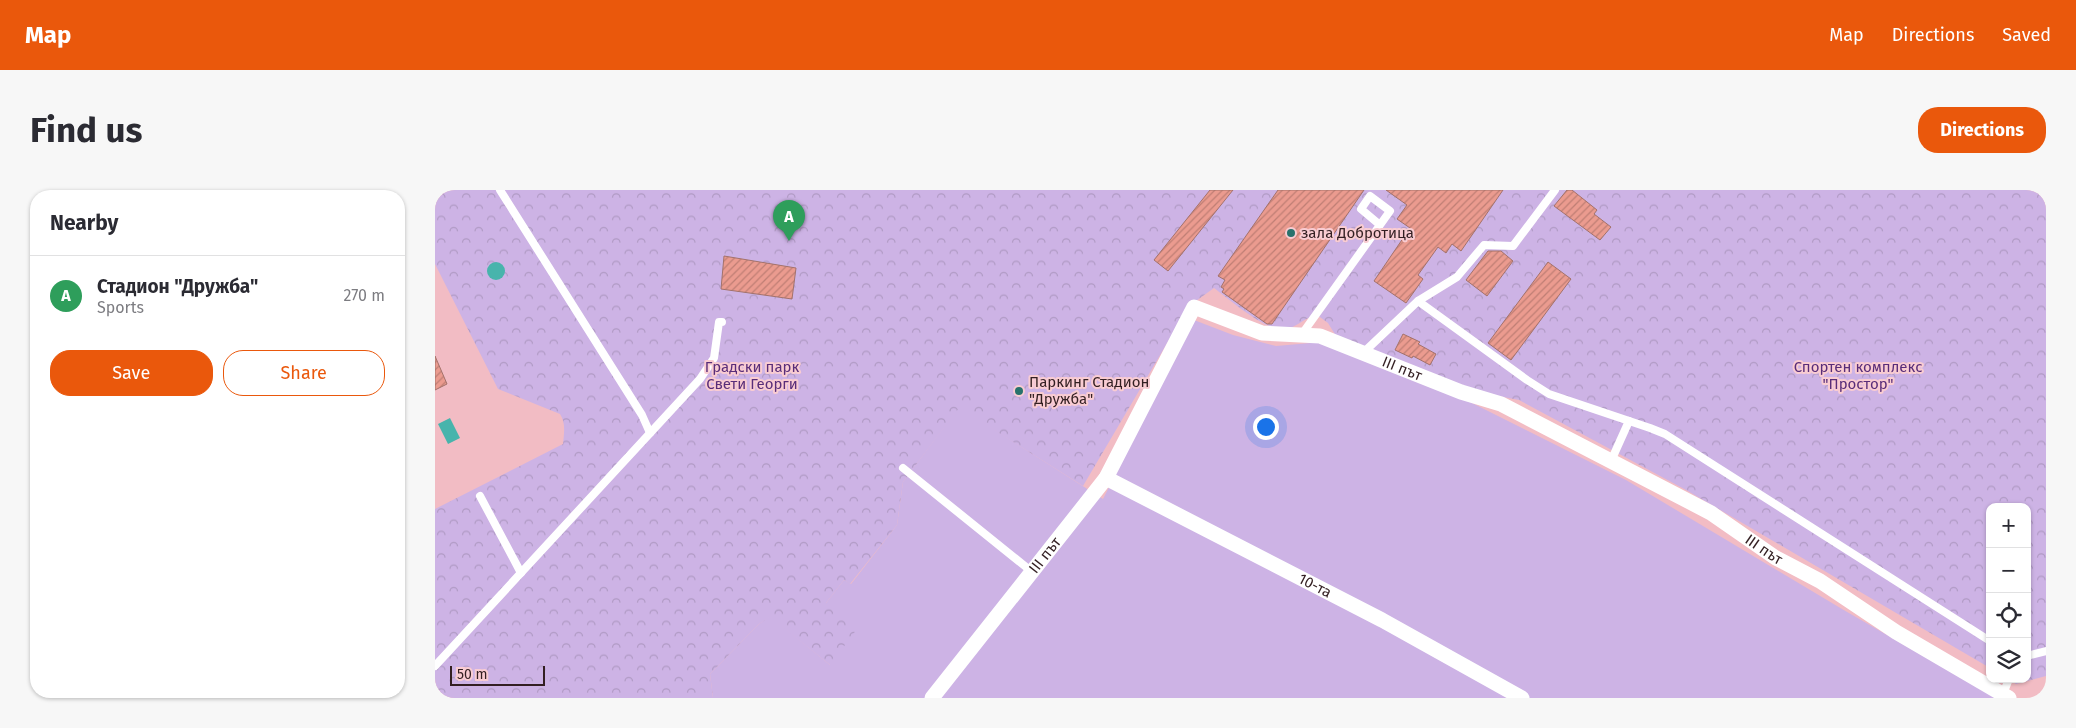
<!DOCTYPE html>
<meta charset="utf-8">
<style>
body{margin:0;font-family:"Fira Sans",sans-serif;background:#f7f7f7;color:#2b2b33}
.controls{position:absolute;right:15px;bottom:15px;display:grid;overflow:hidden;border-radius:10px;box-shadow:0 1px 4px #0004}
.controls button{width:45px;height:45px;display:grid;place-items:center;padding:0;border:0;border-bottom:1px solid #e1e1e2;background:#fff;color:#2b2b33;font:25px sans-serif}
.scale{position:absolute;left:15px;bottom:12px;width:95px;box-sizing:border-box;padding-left:5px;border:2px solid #331f22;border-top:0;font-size:14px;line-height:18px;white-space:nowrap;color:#331f22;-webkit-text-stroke:4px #f9ccd2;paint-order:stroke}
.you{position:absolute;left:830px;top:236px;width:18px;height:18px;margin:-12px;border:4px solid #fff;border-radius:50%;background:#1a73e8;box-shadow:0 0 0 8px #1a73e833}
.badge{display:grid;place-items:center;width:32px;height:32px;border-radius:50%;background:#ea580c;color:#fff;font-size:16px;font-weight:700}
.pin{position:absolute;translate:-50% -41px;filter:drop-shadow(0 1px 2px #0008)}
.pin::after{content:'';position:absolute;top:26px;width:18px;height:15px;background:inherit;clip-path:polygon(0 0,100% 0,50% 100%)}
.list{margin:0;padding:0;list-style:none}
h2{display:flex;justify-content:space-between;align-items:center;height:65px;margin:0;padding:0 20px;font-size:21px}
h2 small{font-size:16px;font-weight:400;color:#7c7c81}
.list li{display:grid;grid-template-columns:32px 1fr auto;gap:15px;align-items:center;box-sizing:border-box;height:80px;padding:0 20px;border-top:1px solid #e1e1e2}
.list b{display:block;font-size:19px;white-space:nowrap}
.list p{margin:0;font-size:16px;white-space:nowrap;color:#7c7c81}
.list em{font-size:16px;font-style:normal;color:#7c7c81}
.actions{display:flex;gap:10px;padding:15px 20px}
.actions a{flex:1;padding:11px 0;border:1px solid #ea580c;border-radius:20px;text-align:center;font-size:18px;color:#ea580c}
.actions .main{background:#ea580c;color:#fff}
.icon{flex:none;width:28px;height:28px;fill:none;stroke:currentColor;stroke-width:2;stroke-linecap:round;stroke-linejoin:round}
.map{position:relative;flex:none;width:1611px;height:508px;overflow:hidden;border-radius:20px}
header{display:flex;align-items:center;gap:30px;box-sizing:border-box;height:70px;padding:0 25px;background:#ea580c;color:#fff}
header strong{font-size:24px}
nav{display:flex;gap:28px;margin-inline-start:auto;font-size:18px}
.intro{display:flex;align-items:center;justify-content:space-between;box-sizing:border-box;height:120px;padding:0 30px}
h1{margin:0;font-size:35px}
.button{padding:12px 22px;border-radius:20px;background:#ea580c;color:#fff;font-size:18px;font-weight:700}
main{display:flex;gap:30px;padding:0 30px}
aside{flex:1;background:#fff;border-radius:20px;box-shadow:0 1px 4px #0004}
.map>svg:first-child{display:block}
.green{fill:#cdb3e5}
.forest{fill:url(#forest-crowns)}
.water{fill:#48b4ac}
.building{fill:url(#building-hatch);stroke:#a3726b}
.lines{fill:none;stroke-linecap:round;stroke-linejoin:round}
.service{stroke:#fff;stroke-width:8}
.minor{stroke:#fff;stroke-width:15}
.poi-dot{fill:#28726c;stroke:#f9ccd2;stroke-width:2}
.labels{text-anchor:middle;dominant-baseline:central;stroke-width:4;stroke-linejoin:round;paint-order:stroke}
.poi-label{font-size:15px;fill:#331f22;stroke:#f9ccd2;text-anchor:start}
.park-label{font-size:15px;fill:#592d79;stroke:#f9ccd2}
.street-label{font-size:15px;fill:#331f22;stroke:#f9ccd2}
</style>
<header>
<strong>Map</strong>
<nav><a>Map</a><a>Directions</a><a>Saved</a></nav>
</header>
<div class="intro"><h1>Find us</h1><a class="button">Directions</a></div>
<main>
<aside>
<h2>Nearby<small></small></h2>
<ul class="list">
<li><span class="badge" style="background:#2e9e5b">A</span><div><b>Стадион &quot;Дружба&quot;</b><p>Sports</p></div><em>270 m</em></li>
</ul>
<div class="actions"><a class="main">Save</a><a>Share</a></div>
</aside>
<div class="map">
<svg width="1611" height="508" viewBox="0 0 1611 508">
<defs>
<pattern id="forest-crowns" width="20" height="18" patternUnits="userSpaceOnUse" patternTransform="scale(1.25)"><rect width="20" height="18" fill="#cdb3e5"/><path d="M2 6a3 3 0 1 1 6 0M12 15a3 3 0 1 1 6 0" fill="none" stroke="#b09ac4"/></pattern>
<pattern id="building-hatch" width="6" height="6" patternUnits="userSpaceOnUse" patternTransform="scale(1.25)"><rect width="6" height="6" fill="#eb9b8f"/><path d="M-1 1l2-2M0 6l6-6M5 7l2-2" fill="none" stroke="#bf7e74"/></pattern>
</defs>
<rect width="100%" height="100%" fill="#f2bcc4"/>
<polygon class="green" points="759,130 798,145 841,156 887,152 999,194 1191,290 1407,419 1561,508 278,508 275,484 324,434 335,426 395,475 391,413 409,390 416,394 462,335 468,292 524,217 668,309"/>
<path class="forest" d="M0 0H1611V486L1581 494 1574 489H1592V317H1555V478L1251 300 1084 210 1048 203 901 146 893 133 882 125C870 127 861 138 850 139 831 142 794 109 779 98L754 116 648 296 524 218 468 292 462 335 415 394 409 390 391 413 422 439 395 475 335 427 324 434 275 484 278 508H0V319L128 254C129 243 131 233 125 224L63 199 0 74Z"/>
<g class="water">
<circle cx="61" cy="81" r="9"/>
<polygon points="15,228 25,248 13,254 3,234"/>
</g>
<g class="building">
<polygon points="775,0 798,0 733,81 719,70"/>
<polygon points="843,0 929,0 837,134 832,134 787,102 789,99 786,97 790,90 783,86"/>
<polygon points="951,0 1068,0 1026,61 1017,54 1011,63 1003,57 983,85 988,89 971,113 939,91 975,38 962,29 972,15"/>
<polygon points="1132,0 1137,0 1162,20 1159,24 1176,37 1165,50 1119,16"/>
<polygon points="1053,61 1066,61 1078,71 1052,106 1031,90"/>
<polygon points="289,66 361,78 357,109 286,99"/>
<polygon points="1113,72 1136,89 1076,170 1053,153"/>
<polygon points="968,144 985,152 983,154 1001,164 995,175 978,166 977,168 960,160"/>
<polygon points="0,166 12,194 0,200"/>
</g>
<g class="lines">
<g class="service">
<polyline points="65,0 207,225 215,243"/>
<polyline points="983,111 1092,190 1114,204 1215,238 1230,244 1555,451"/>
<polyline points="867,144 955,21 935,6 926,19 945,35"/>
<polyline points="929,162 983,111 1022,87 1049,55 1078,56 1120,0"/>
<polyline points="1176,271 1194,231"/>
<polyline points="468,278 596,381"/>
<polyline points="45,306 86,383"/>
<polyline points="1592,466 1611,461"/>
<polyline points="0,476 265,189 279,168 284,132 287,132"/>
<polyline points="1568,504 1574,489"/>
</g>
<g class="minor">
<path id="s1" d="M671 288 947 430 1087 508"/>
<path id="s2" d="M497 508 671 288 759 117 827 143 885 146 1026 202 1066 214 1276 323 1341 368 1385 391 1461 442 1574 508"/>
</g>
</g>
<g class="poi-dot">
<circle cx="856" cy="43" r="5"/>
<circle cx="584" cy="201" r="5"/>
</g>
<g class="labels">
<g class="poi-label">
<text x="866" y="43">зала Добротица</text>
<text x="594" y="192">Паркинг Стадион<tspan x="594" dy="17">"Дружба"</tspan></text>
</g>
<g class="park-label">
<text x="317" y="177">Градски парк<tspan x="317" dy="17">Свети Георги</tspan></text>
<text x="1423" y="177">Спортен комплекс<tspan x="1423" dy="17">"Простор"</tspan></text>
</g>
<g class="street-label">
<text stroke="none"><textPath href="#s2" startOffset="692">ІІІ път</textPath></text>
<text stroke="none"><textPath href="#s2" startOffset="1098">ІІІ път</textPath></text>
<text stroke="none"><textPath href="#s2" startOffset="182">ІІІ път</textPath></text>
<text stroke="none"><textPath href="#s1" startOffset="235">10-та</textPath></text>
</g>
</g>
</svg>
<div class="controls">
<button>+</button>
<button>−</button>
<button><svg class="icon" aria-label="locate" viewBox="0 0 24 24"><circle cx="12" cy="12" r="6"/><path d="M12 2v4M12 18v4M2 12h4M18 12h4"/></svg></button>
<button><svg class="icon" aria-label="layers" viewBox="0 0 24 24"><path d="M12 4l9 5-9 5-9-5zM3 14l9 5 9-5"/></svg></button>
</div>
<div class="scale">50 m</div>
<div class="you"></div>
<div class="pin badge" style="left:354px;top:51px;background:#2e9e5b">A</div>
</div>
</main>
